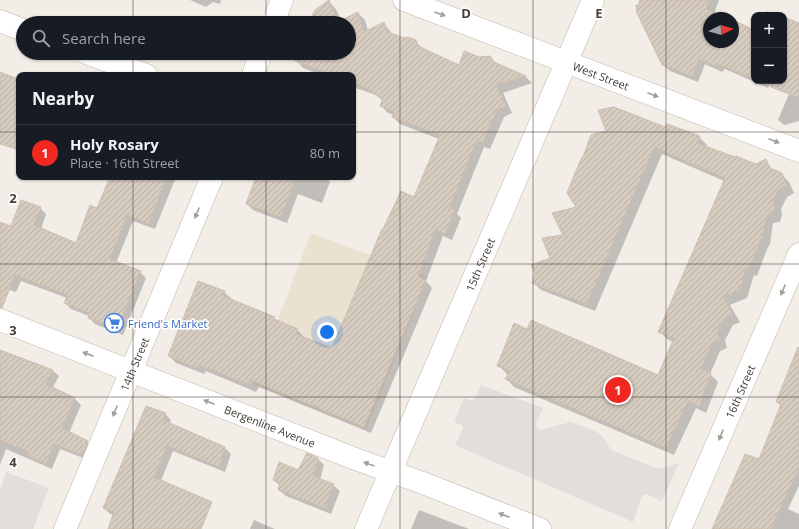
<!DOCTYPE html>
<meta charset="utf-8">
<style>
body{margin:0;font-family:"Open Sans",sans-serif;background:#20242c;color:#f1f3f6}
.controls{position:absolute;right:12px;top:12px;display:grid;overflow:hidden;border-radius:8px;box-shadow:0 1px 3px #0004}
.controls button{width:36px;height:36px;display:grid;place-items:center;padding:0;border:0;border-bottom:1px solid #363941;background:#171b24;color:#f1f3f6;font:20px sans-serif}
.compass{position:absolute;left:703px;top:12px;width:36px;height:36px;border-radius:50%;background:#171b24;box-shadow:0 1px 3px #0004;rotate:85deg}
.you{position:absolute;left:327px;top:332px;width:14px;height:14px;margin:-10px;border:3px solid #fff;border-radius:50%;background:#1a73e8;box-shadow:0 0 0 6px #1a73e833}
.badge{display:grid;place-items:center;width:26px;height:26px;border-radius:50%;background:#f02820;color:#fff;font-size:13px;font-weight:700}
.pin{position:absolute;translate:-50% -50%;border:2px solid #fff;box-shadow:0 1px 4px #0006}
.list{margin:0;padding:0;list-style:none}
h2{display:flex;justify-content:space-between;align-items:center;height:52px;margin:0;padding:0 16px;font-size:17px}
h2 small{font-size:13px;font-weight:400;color:#9ea1a6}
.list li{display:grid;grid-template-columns:26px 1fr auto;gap:12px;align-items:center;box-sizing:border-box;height:56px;padding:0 16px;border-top:1px solid #363941}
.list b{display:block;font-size:15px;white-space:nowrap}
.list p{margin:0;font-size:13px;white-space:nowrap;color:#9ea1a6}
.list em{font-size:13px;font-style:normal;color:#9ea1a6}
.icon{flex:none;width:22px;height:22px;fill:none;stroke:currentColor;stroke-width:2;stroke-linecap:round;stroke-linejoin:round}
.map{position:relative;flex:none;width:799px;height:529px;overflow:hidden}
.search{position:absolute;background:#171b24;box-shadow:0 1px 3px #0004;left:16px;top:16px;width:340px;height:44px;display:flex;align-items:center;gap:10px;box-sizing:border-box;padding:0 14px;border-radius:22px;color:#9ea1a6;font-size:15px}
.panel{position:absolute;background:#171b24;box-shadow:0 1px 3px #0004;left:16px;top:72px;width:340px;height:108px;border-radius:8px}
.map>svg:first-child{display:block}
.education{fill:#ebe1d1}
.parking{fill:#e1dedb}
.shadow{fill:#0003}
.building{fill:url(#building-hatch);stroke:#cebfb0}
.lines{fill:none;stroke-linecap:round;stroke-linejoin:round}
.minor-casing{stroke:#c0b7ac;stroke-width:23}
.minor{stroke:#fff;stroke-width:22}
.oneway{fill:#a29e9a}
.grid{fill:none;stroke:#453d36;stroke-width:1;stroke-opacity:0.55}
.labels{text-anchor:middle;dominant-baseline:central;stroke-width:3.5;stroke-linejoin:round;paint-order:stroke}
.street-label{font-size:11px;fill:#453d36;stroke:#fff}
.shop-label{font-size:11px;fill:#366cbe;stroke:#fff;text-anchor:start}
.grid-label{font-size:13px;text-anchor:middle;font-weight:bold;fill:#453d36;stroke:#fff;stroke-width:3.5;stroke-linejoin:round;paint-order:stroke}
</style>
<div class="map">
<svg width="799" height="529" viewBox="0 0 799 529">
<defs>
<pattern id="building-hatch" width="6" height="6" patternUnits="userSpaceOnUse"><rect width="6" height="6" fill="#d6cbbf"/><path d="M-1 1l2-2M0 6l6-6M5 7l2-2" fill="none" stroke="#b9afa5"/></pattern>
</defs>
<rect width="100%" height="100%" fill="#f2ede6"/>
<polygon class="education" points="311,233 428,277 366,429 253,384"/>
<g class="parking">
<polygon points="481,385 543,408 536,423 537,428 540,430 571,422 597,432 603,437 611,450 659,469 679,463 662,501 649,495 644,495 641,498 633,522 455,445 463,428 462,425 454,422 464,398 472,401 475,399"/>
<polygon points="6,472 49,488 33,529 0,529 0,491"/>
</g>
<g class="shadow">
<polygon points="190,0 221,0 220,4 213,2 206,7"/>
<polygon points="646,0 719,0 714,14 725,18 709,18 709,42 733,42 733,22 754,31 754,81 771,81 768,88 725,69 722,72 705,64 698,82 670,71 663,65 635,5 644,4"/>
<polygon points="329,2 336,9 341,21 358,13 365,20 368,31 383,23 390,31 392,35 404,40 415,41 423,49 460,66 479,58 490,57 498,65 526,77 532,83 503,93 512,113 504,117 490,149 484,147 457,214 461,218 452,240 443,236 426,281 432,288 371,433 259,387 256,392 206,371 204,374 176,363 169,356 224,292 232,299 231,300 274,318 279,323 297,330 304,337 304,338 333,350 415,198 439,139 400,124 393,117 394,115 388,113 381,106 383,101 376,95 353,87 353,75 322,75 303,68 296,60 299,53 349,53 349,23 311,23"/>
<polygon points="767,11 777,15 765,15"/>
<polygon points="799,70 799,121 784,125 778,120"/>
<polygon points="0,72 19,79 19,128 0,120"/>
<polygon points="666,128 699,137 707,145 706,147 756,165 765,161 774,171 781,174 789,182 794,193 787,197 781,209 782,215 780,222 773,223 770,244 767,249 757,276 754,275 747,298 730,305 740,322 733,325 725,340 727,348 720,351 710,374 718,382 706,413 696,408 674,455 514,387 507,379 509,375 506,373 498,365 527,330 659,377 673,342 667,339 659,331 724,181 662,154 595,311 541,290 533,282 552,258 565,236 578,208"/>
<polygon points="111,177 176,177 155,229 133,221 116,263 140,272 146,278 123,335 95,324 89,318 89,316 71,309 65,303 67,298 21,281 16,292 0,287 0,224 12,228 40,208 46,214 41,229 76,244 98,209"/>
<polygon points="259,177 326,177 330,182 322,203 298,194 287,223 253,210 247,204"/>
<polygon points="0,351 53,371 59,376 52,389 75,399 81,405 69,433 87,442 93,448 88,460 60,449 52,469 6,449 0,465"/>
<polygon points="799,355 799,486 788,509 799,514 799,529 713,529 760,460 782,406 777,402"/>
<polygon points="165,414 171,420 169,424 225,448 231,454 225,472 173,451 161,481 172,529 109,529 114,515 110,514 104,508"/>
<polygon points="318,459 324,465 320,480 333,485 340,491 331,514 286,496 279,490 280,486 274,480 299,471"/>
<polygon points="419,510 469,529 411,529"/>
<polygon points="254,520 275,529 250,529"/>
</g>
<g class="building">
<polygon points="329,0 337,22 358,12 364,32 384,22 388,32 404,38 408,37 416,40 418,46 459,65 464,51 479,57 490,56 494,62 526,76 496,85 506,106 497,110 483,142 477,140 450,207 455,210 445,234 435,230 418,277 426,280 364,427 251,380 249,385 198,364 197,368 168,356 198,281 225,291 223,296 275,317 274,319 298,329 296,334 332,348 382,229 383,229 401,191 414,197 440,135 392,117 394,112 380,106 383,98 372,93 372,90 353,83 353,75 333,75 295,61 298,53 349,53 349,23 309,23 315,10"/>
<polygon points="640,0 709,0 706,9 727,18 709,18 709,42 733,42 733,20 754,30 754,79 717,64 715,66 699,59 692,76 662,65 636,11"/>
<polygon points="784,17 799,23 799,98 771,87 769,83 768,85 758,81 784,81"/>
<polygon points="0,72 19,80 19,150 0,144"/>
<polygon points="614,107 665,127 667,124 700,136 697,143 735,157 736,156 756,164 766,159 770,168 782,173 787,185 779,189 773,201 775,207 772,214 766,216 763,236 760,241 749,269 746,268 740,290 723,297 733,314 725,317 717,332 720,340 712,343 701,369 711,373 699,406 688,401 666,448 505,379 510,371 497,366 514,323 527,329 531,320 658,375 674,338 658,332 725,178 654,147 587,304 532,283 535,274 531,265 550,258 542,238 563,235 552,213 576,207 567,193 573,178 582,157 583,157 591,135 606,131 598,110"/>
<polygon points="110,177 166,177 149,224 127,215 110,259 141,271 117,329 88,318 89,313 64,303 68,295 15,275 2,308 0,308 0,222 11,226 21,200 41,207 34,225 76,243 90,205 97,208"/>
<polygon points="256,177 296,177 281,217 246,204"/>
<polygon points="798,347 799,348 799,467 771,529 712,529 745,454 759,459 781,404 776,402"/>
<polygon points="0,350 53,370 46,384 75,398 62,428 88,441 82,455 54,444 46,464 28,456 29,452 0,440"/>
<polygon points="146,406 166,413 163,420 225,447 219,467 167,446 154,477 212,502 201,529 108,529 114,512 103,508"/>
<polygon points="307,453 318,458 313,476 334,484 325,508 278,490 280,483 273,480 279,462 298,470"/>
</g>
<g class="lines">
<defs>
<g id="minor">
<path id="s1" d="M404 0 799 151"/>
<polyline points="0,21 23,30"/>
<polyline points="273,23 282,0"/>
<polyline points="86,53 146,75"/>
<polyline points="253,75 261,53"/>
<path id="s2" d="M0 320 358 460 423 483 540 529"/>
<path id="s3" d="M65 529 212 177"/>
<path id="s4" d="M366 529 593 0"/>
<path id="s5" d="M680 529 799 254"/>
</g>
</defs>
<use href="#minor" class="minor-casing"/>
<use href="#minor" class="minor"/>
</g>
<defs><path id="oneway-solid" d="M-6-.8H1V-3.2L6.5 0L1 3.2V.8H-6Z"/></defs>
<g class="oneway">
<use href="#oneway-solid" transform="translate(440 14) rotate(20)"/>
<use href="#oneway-solid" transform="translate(653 95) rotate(21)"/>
<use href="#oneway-solid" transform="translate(774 141) rotate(21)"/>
<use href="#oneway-solid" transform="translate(197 213) rotate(113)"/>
<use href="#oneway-solid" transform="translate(783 290) rotate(113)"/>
<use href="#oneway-solid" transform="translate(88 354) rotate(-159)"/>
<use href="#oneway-solid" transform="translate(209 402) rotate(-159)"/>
<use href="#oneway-solid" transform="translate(115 411) rotate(113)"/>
<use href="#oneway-solid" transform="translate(721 435) rotate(113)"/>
<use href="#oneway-solid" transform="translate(369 464) rotate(-160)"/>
<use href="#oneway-solid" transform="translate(504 515) rotate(-159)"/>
</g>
<path class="grid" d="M133 0V23M266 0V23M400 0V529M533 0V529M666 0V529M133 53V75M266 53V75M0 132H19M353 132H799M133 177V529M266 177V529M0 264H799M0 397H799"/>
<defs>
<symbol id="supermarket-ring" viewBox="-11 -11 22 22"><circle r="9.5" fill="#fff" stroke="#3f7fe0" stroke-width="1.5"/><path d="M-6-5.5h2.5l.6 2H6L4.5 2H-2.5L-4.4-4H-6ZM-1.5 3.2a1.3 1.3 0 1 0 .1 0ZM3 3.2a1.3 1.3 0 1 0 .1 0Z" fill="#3f7fe0"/></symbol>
</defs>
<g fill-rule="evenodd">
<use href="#supermarket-ring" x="103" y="312" width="22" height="22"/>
</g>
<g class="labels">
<g class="street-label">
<text stroke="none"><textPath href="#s1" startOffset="211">West Street</textPath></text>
<text stroke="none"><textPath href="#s4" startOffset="288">15th Street</textPath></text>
<text stroke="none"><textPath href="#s3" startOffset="179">14th Street</textPath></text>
<text stroke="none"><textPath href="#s5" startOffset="150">16th Street</textPath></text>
<text stroke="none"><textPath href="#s2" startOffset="290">Bergenline Avenue</textPath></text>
</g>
<g class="shop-label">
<text x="128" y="323">Friend's Market</text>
</g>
</g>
<g class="grid-label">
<text x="466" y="18">D</text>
<text x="599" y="18">E</text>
<text x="13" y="203">2</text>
<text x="13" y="335">3</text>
<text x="13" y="467">4</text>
</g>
</svg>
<div class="controls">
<button>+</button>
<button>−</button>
</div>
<svg class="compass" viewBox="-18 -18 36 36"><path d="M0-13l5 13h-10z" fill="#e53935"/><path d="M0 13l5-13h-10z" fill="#9ea1a6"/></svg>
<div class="you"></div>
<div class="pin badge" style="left:618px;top:390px">1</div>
<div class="search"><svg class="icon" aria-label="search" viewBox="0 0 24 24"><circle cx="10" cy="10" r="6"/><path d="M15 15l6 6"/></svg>Search here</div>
<section class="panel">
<h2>Nearby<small></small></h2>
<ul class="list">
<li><span class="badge">1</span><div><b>Holy Rosary</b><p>Place · 16th Street</p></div><em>80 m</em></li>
</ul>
</section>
</div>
